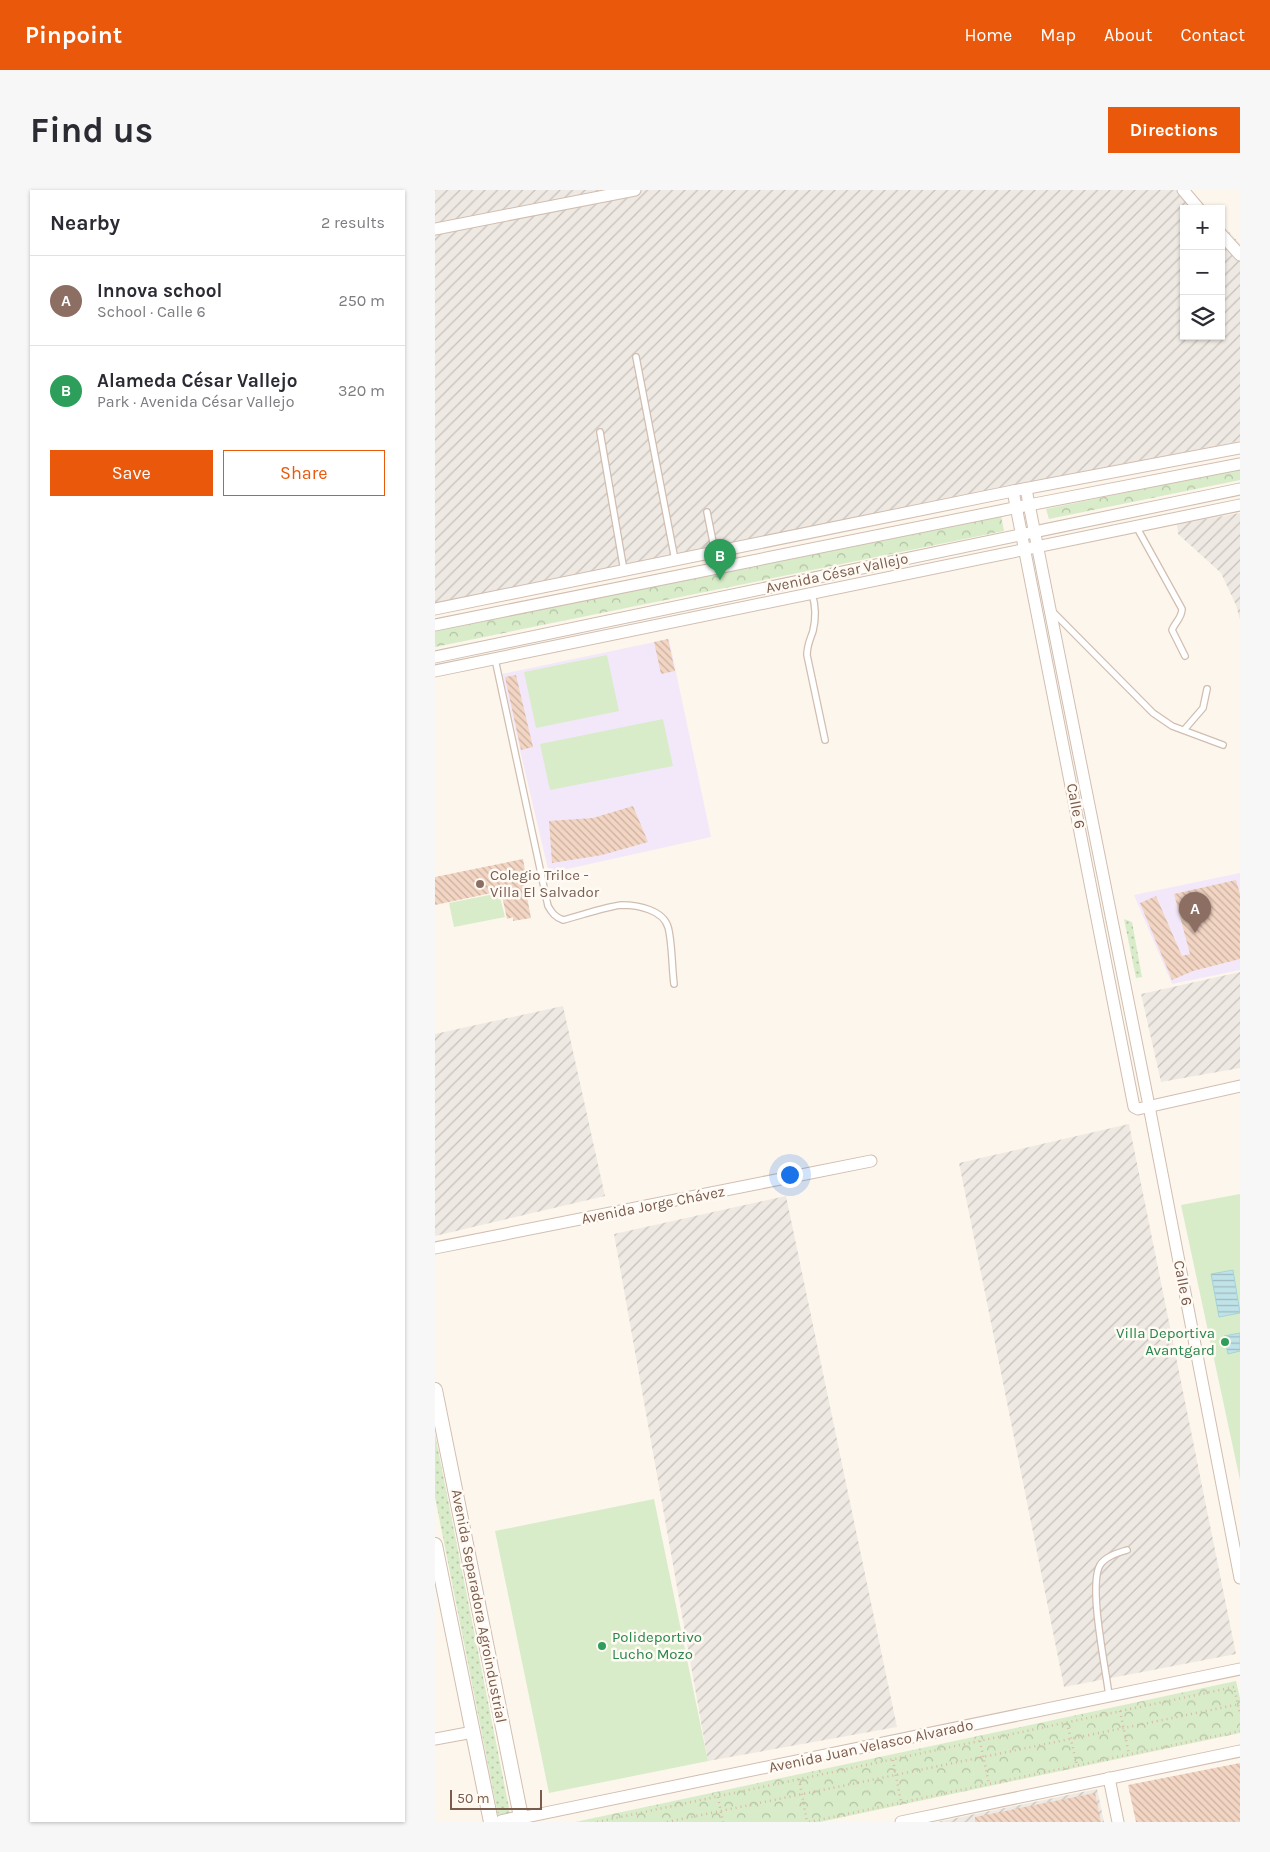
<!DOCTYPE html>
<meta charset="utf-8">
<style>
body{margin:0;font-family:Karla,sans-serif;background:#f7f7f7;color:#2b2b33}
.controls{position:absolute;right:15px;top:15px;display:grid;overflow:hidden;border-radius:0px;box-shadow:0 1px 4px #0004}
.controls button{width:45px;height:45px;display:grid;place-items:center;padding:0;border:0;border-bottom:1px solid #e1e1e2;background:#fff;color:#2b2b33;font:25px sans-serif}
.scale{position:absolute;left:15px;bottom:12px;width:92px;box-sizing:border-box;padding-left:5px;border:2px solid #7a5c4d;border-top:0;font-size:14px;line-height:18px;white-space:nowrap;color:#7a5c4d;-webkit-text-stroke:4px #fffaf3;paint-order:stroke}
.you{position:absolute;left:354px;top:984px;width:18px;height:18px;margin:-12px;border:4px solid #fff;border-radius:50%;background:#1a73e8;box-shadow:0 0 0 8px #1a73e833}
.badge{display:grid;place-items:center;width:32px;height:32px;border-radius:50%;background:#ea580c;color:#fff;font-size:16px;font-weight:700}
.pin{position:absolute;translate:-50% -41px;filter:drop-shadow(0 1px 2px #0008)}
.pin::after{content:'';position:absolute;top:26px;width:18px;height:15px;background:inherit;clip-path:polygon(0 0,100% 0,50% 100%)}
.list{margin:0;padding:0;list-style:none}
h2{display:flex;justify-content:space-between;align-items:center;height:65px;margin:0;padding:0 20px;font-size:21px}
h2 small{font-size:16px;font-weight:400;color:#7c7c81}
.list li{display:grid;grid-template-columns:32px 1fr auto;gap:15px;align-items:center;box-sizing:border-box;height:90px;padding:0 20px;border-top:1px solid #e1e1e2}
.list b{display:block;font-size:19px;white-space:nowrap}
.list p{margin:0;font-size:16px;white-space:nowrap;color:#7c7c81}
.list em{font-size:16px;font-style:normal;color:#7c7c81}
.actions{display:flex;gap:10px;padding:15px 20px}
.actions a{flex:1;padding:11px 0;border:1px solid #ea580c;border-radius:0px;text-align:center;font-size:18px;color:#ea580c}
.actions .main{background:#ea580c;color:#fff}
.icon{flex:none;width:28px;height:28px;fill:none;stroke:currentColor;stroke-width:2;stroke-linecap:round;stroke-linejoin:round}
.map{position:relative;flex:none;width:805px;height:1632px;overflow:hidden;border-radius:0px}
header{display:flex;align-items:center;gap:30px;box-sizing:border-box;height:70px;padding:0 25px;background:#ea580c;color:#fff}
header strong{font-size:24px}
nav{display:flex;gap:28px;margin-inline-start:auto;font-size:18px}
.intro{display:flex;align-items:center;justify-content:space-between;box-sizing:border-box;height:120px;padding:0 30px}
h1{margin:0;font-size:35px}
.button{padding:12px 22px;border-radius:0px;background:#ea580c;color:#fff;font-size:18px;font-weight:700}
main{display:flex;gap:30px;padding:0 30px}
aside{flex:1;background:#fff;border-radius:0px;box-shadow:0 1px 4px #0004}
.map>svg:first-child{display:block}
.industrial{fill:url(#industrial-furrows)}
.education{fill:#f3e8fa}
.grass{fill:url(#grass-dots)}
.park{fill:url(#park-crowns)}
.pitch{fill:#d8ecc9}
.water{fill:url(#water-rules);stroke:#a5d3da}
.building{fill:url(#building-back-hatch)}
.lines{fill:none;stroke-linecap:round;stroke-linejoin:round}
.service-casing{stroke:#d1beb0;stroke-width:8}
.minor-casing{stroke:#d1beb0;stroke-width:13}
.tertiary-casing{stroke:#d1beb0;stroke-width:16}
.path{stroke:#d9b8a5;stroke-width:2.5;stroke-dasharray:1 4;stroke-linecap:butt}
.service{stroke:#fff;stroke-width:5.5}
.minor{stroke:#fff;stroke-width:11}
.tertiary{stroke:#fff;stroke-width:14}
.education-dot{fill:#8d6e63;stroke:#fffaf3;stroke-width:2}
.leisure-dot{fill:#2e9e5b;stroke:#fffaf3;stroke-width:2}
.labels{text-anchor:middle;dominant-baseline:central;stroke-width:5;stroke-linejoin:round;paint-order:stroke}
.street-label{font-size:15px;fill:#7a5c4d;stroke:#fffaf3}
.education-label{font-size:15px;fill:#785e54;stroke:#fffaf3;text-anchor:start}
.leisure-label{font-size:15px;fill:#27864d;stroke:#fffaf3;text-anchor:end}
</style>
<header>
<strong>Pinpoint</strong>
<nav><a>Home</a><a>Map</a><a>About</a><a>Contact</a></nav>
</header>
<div class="intro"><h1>Find us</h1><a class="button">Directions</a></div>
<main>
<aside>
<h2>Nearby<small>2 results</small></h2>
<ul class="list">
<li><span class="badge" style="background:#8d6e63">A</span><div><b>Innova school</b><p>School · Calle 6</p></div><em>250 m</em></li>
<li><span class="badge" style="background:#2e9e5b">B</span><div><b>Alameda César Vallejo</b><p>Park · Avenida César Vallejo</p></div><em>320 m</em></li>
</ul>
<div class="actions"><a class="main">Save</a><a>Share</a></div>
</aside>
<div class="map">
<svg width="805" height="1632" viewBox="0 0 805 1632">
<defs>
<pattern id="industrial-furrows" width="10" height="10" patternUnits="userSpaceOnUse" patternTransform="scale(1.25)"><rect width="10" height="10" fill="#efe9e4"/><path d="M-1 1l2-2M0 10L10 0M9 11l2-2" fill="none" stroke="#c7c0bb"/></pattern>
<pattern id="grass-dots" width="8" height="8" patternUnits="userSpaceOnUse" patternTransform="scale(1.25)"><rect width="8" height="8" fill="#d8ecc9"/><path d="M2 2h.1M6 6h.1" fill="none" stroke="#b4c2a5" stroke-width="1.8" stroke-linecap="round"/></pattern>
<pattern id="park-crowns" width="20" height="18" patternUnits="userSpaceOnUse" patternTransform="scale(1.25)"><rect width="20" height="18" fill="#d8ecc9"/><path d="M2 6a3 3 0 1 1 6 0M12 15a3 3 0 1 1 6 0" fill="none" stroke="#b4c2a5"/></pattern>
<pattern id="water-rules" width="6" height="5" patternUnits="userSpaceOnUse" patternTransform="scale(1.25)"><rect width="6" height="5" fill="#bfe3e8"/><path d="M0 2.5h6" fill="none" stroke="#a0bbbe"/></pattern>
<pattern id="building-back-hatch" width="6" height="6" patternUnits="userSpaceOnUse" patternTransform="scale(1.25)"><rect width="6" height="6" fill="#f3d5c3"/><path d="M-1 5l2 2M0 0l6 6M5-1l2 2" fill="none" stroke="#cab0a1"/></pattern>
</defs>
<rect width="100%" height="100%" fill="#fdf6ec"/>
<g class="industrial">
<polygon points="0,0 756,0 773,19 749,19 749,146 786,146 786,33 805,54 805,251 0,413"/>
<polygon points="805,323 805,430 801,415 786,383 743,344 742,334"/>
<polygon points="805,782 805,878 726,892 706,804"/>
<polygon points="128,816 170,1006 0,1046 0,844"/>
<polygon points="694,934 801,1464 629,1497 524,973"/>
<polygon points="351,1006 462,1537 273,1571 179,1044"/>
<polygon points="662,1599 669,1632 502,1632"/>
</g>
<g class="education">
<polygon points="234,449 276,647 114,683 67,484"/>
<polygon points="805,683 805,780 737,794 699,705"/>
</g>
<g class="grass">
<polygon points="689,729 697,732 707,787 701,788"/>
<polygon points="0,1244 75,1623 63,1625 0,1307"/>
</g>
<g class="park">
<polygon points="805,279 805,290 614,329 611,319"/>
<polygon points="566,325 569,341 0,457 0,439"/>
<polygon points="801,1491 805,1508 805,1543 385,1632 140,1632"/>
</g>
<g class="pitch">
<polygon points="172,465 184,521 101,538 89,482"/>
<polygon points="228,529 238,576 115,600 105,554"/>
<polygon points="64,703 70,727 19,737 14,713"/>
<polygon points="805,1004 805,1290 746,1015"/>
<polygon points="219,1309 273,1571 114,1603 60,1341"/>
</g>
<g class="water">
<polygon points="798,1080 805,1123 784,1127 776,1084"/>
<polygon points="805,1143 805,1161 793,1164 789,1146"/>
</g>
<g class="building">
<polygon points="233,449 240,481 226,484 219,452"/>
<polygon points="81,485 98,557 86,560 70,487"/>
<polygon points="198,616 213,652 167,665 117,673 114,631 158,628"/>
<polygon points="88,669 91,686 88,686 96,728 78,731 78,727 72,729 66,701 0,715 0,687"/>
<polygon points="801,690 805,704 805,769 758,781 737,790 705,713 721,706 747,766 755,764 739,704"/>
<polygon points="805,1573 805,1632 701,1632 693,1595"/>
<polygon points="660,1603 666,1632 540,1632 540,1627"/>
</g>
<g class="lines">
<defs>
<g id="service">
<polyline points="201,167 240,370"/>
<polyline points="165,242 189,381"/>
<polyline points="272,322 280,362"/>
<path d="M701 336 747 419C747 428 740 432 737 440L750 466"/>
<path d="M377 404C381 416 381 428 378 441 375 450 372 455 372 465L390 550"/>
<polyline points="618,422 718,523 737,536 788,555"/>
<path d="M60 469 113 716C117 723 120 727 128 730 144 726 173 716 187 715 203 715 228 720 233 737 237 750 237 779 239 794"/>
<polyline points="749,540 768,518 772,499"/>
<path d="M674 1506C671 1479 653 1396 665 1375 671 1366 683 1363 692 1360"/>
</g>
<g id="minor">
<polyline points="748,0 764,19"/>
<polyline points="0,39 200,0"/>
<polyline points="786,44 805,65"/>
<polyline points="591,299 714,916 805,1388"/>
<polyline points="578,301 699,917 703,919 805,896"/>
<polyline points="0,419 578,301 805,258"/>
<polyline points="0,435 594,315 805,274"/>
<polyline points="0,467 805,299"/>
<polyline points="0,481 805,315"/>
<polyline points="0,1058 436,971"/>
<polyline points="0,1549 38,1542"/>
<polyline points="674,1588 683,1632"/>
<polyline points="86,1628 805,1479"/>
<polyline points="466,1632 805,1561"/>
</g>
<g id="tertiary">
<polyline points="0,1200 87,1632"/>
<polyline points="0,1355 56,1632"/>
<polyline points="67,1632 86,1628"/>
</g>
</defs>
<use href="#service" class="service-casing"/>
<use href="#minor" class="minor-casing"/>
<use href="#tertiary" class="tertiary-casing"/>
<g class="path">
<polyline points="685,1521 694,1564"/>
<polyline points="632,1533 642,1575"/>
<polyline points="545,1551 554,1594"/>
<polyline points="458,1570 466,1612"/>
<polyline points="364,1589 372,1632"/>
<polyline points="283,1607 288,1632"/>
<polyline points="162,1632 799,1497 805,1524"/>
<polyline points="232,1632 805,1514"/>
<polyline points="374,1632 805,1541"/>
</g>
<use href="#service" class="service"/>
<use href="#minor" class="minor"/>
<use href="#tertiary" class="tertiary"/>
</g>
<circle class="education-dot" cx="45" cy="694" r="5"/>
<g class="leisure-dot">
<circle cx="790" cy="1152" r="5"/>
<circle cx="167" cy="1456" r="5"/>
</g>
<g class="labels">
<g class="street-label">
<text transform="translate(402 383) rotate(-12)">Avenida César Vallejo</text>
<text transform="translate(641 616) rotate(79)">Calle 6</text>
<text transform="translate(218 1015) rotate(-11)">Avenida Jorge Chávez</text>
<text transform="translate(748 1093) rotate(79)">Calle 6</text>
<text transform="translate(44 1416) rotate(79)">Avenida Separadora Agroindustrial</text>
<text transform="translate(436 1556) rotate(-12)">Avenida Juan Velasco Alvarado</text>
</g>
<g class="education-label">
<text x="55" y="685">Colegio Trilce -<tspan x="55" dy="17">Villa El Salvador</tspan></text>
</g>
<g class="leisure-label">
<text x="780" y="1143">Villa Deportiva<tspan x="780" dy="17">Avantgard</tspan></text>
<text x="177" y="1447" text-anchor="start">Polideportivo<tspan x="177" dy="17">Lucho Mozo</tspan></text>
</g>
</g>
</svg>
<div class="controls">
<button>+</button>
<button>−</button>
<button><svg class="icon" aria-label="layers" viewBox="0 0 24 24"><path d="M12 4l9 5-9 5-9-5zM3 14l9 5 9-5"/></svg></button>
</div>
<div class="scale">50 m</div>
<div class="you"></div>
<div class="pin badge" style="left:760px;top:743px;background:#8d6e63">A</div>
<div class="pin badge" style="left:285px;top:390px;background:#2e9e5b">B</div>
</div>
</main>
